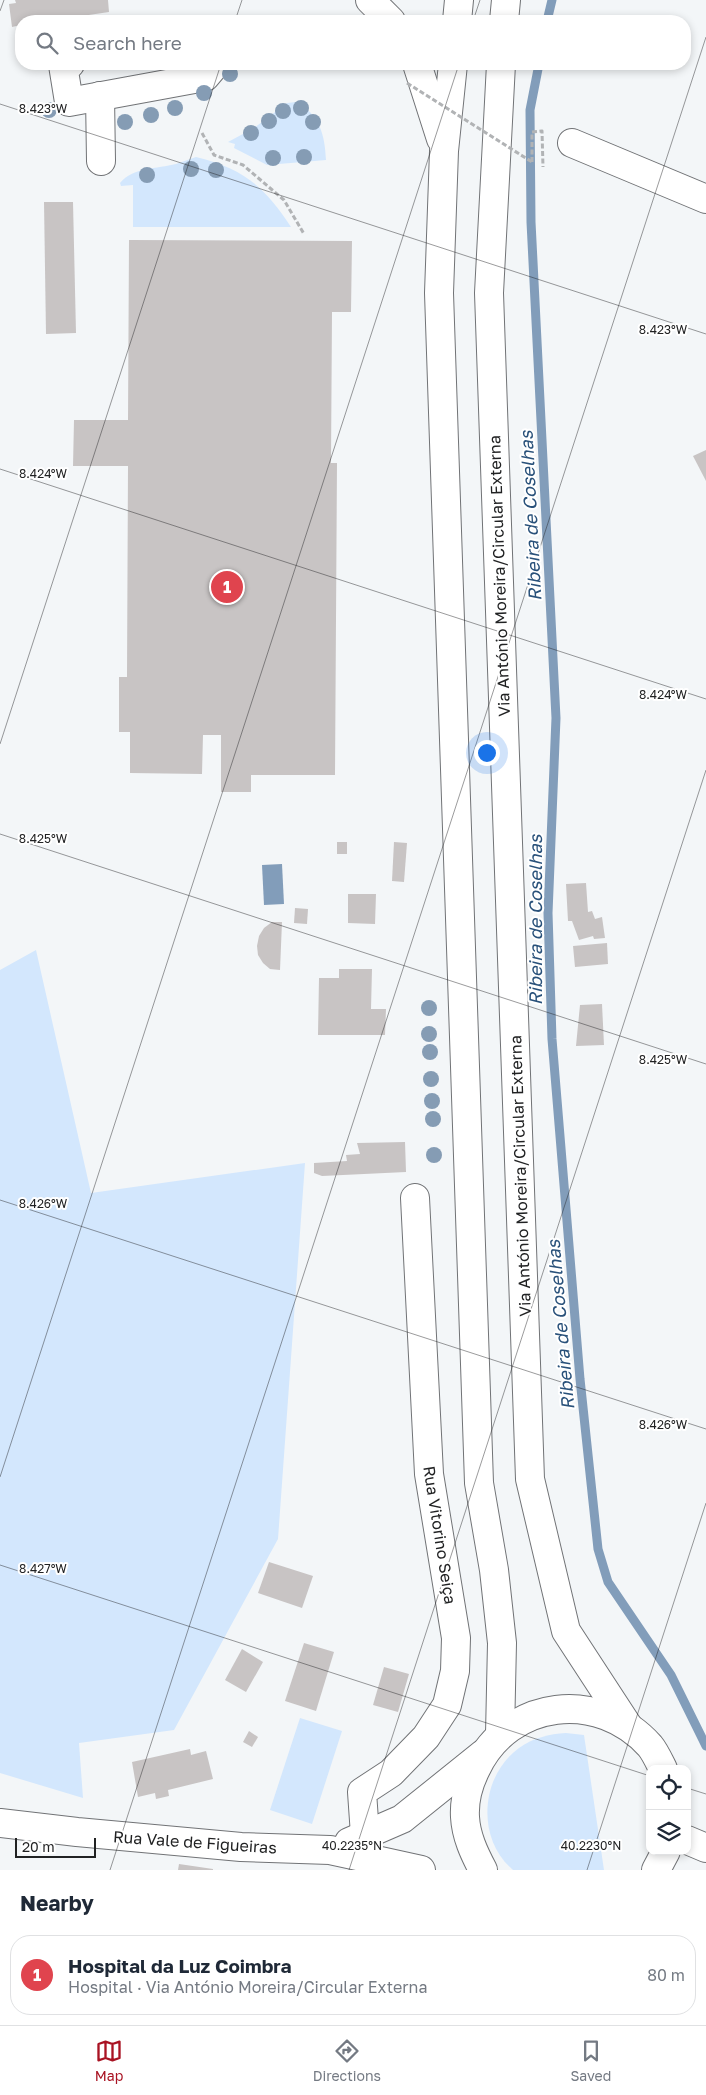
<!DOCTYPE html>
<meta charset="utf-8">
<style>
body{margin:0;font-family:"Golos Text",sans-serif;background:#f6f6f7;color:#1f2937}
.controls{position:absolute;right:15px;bottom:15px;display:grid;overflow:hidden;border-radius:10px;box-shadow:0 2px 8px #0003}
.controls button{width:45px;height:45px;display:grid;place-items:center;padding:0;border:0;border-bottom:1px solid #e0e1e3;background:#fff;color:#1f2937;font:25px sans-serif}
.scale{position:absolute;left:15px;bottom:12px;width:81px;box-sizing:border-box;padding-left:5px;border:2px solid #212223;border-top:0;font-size:14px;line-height:18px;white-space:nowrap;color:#212223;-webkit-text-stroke:4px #fff;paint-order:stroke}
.you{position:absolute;left:486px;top:752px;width:18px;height:18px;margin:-12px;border:4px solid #fff;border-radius:50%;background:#1a73e8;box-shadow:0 0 0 8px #1a73e833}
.badge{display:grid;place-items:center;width:32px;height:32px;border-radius:50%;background:#a91323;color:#fff;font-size:16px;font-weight:700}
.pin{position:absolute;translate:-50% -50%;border:2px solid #fff;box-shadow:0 1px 5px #0006}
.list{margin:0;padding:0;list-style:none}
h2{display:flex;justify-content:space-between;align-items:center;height:65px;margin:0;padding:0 20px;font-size:21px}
h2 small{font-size:16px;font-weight:400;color:#747a83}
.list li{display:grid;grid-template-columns:32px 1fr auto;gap:15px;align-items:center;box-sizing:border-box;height:80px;margin:0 10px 10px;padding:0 10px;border:1px solid #e0e1e3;border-radius:20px}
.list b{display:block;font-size:19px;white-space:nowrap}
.list p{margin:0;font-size:16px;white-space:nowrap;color:#747a83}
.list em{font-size:16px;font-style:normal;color:#747a83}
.icon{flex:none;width:28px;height:28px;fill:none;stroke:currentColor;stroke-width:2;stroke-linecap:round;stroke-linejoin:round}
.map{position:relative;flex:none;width:706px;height:1870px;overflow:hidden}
.search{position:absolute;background:#fff;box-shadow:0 2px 8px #0003;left:15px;right:15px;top:15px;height:55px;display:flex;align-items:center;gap:12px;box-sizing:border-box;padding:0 18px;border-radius:20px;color:#747a83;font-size:19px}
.sheet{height:155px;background:#fff}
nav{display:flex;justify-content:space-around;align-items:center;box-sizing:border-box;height:70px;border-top:1px solid #e0e1e3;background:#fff;font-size:14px;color:#747a83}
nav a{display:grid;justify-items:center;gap:2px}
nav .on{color:#a91323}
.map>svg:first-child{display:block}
.green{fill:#d3e7fd}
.water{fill:#829dba}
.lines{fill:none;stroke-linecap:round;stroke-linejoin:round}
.stream{stroke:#829dba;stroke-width:9}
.building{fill:#c8c4c4}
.minor-casing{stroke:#717376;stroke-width:30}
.highway-casing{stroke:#717376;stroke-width:30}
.path{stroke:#b1b3b5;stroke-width:3;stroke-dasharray:5 2.5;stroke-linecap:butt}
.minor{stroke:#fff;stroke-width:28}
.highway{stroke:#fff;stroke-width:28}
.path-bridge{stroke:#b1b3b5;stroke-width:3;stroke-dasharray:5 2.5;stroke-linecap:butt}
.tree{fill:#859cb4}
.ticks{fill:none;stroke:#212223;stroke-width:1;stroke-opacity:0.45}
.labels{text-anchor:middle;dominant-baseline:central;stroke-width:4;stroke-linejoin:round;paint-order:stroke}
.street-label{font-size:16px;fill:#212223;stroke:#fff}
.water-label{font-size:18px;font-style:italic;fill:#29517a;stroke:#fff}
.ticks-label{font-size:12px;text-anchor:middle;fill:#212223;stroke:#fff;stroke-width:4;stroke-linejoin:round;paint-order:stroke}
</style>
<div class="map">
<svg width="706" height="1870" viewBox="0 0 706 1870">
<rect width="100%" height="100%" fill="#f3f6f8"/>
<g class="green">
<path d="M296 102C320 114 325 136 326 160L267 165 234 148 235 144 228 142 254 128 287 103Z"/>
<path d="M196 157C244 169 264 186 291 227H133V185L121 186 120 183C133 167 157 169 176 164 183 162 189 159 196 157Z"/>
<polygon points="36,950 91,1193 305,1163 278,1539 174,1730 79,1743 83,1798 0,1773 0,970"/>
<polygon points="300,1718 342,1731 312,1824 270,1810"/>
<path d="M566 1733 584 1735 604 1870H513C476 1839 480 1776 519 1748 533 1738 549 1734 566 1733Z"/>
</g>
<polygon class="water" points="282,864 284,904 264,905 262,865"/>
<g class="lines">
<g class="stream">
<polyline points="547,21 552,0"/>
<polyline points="539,64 530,110 531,222 556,718 548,913 552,1039 580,1379 598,1549 608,1582 671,1675 706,1746"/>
</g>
</g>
<g class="building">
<polygon points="15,0 108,0 109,12 48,21 21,21 21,25 12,27 9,4 16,3"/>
<polygon points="44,202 73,202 76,333 46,334"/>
<polygon points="129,240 352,241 351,312 332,312 331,463 337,463 335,775 251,775 251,792 221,792 221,735 203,735 202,774 130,773 130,732 119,732 119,677 127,677 128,466 73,466 74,420 128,420"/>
<polygon points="706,450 706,481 693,456"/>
<rect x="337" y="842" width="10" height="12"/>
<polygon points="394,842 407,843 404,882 392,881"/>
<polygon points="586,883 588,912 592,911 595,919 602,917 605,938 594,939 593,936 579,940 572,921 568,921 566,884"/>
<polygon points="348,894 376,894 375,924 348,923"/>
<polygon points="295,908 308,909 307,924 294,923"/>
<polygon points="272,922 282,922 280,970 270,969 263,963 258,955 257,946 259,936 264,928"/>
<polygon points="607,943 608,964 575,967 573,946"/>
<polygon points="339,969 372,969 371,1009 386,1009 385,1035 318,1035 319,978 339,978"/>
<polygon points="602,1004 604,1045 576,1046 580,1005"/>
<polygon points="405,1142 406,1172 322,1176 314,1173 314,1163 347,1161 346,1155 360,1154 357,1143"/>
<polygon points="269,1562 313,1576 302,1608 258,1593"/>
<polygon points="304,1643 334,1652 316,1711 285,1701"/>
<polygon points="242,1649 263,1662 246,1692 225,1680"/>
<polygon points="384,1667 409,1674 398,1712 373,1705"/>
<polygon points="249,1731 258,1737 252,1747 243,1742"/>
<polygon points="190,1749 191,1755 206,1751 213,1779 168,1790 169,1796 156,1799 155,1793 138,1797 132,1762"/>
<polygon points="179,1864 213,1869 213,1870 178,1870"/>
</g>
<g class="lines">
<defs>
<g id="minor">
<polyline points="70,64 63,65 69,102 205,77 216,64"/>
<polyline points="100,96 101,161"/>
<polyline points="572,143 706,199"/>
<polyline points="0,1823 77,1832 241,1847 330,1850 421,1870"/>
<polyline points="365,1835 362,1792 391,1773 426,1737 447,1705 455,1671 456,1638 429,1474 415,1198"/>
<polyline points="687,1840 706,1848"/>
<polyline points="349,1842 402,1819 483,1754"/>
</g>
<g id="highway">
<polyline points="370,0 391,21"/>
<polyline points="457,21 459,0"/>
<polyline points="504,21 506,0"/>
<polyline points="417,64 441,139"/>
<polyline points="453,64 444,151 439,293 479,1483 494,1570 502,1643 500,1734"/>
<polyline points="501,64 489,293 530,1479 566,1631 628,1726"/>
<path d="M483 1870C474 1853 466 1836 465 1817 464 1800 469 1783 476 1769 509 1699 599 1689 650 1746 655 1752 659 1761 663 1769"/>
<polyline points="656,1870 666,1851"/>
</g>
</defs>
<use href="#minor" class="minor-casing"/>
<use href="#highway" class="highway-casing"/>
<g class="path">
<polyline points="202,133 214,155 243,165 284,200 304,234"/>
<polyline points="532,162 532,132 542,131 543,167"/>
</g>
<use href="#minor" class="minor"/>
<use href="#highway" class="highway"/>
<polyline class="path-bridge" points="407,83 532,162"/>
</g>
<g class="tree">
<circle cx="230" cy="74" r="8"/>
<circle cx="204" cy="93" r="8"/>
<circle cx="175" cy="108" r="8"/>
<circle cx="301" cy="108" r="8"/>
<circle cx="49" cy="110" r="8"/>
<circle cx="283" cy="111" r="8"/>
<circle cx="151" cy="115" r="8"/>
<circle cx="269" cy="121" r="8"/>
<circle cx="125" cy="122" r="8"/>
<circle cx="313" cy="122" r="8"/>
<circle cx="251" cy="133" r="8"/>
<circle cx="304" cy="157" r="8"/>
<circle cx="273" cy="158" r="8"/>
<circle cx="191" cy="169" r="8"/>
<circle cx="216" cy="170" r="8"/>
<circle cx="147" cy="175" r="8"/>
<circle cx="429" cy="1008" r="8"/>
<circle cx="429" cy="1034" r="8"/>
<circle cx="430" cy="1052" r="8"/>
<circle cx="431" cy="1079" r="8"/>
<circle cx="432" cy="1101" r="8"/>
<circle cx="433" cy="1119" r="8"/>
<circle cx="434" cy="1155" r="8"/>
</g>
<path class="ticks" d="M0 11 4 0M235 21 242 0M473 21 480 0M0 104 706 334M0 469 706 699M0 744 221 64M0 834 706 1064M0 1200 706 1429M0 1477 459 64M0 1565 650 1776M687 1788 706 1794M110 1870 706 37M349 1870 706 770M587 1870 706 1503"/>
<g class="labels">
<g class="street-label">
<text transform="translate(499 576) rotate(-92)">Via António Moreira/Circular Externa</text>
<text transform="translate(520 1176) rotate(-92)">Via António Moreira/Circular Externa</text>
<text transform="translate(440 1535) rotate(81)">Rua Vitorino Seiça</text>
<text transform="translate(195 1842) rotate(4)">Rua Vale de Figueiras</text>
</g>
<g class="water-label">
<text transform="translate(530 516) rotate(-93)">Ribeira de Coselhas</text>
<text transform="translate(535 920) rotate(-90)">Ribeira de Coselhas</text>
<text transform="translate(560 1325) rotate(-95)">Ribeira de Coselhas</text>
</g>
</g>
<g class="ticks-label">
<text x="43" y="113">8.423°W</text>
<text x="663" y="334">8.423°W</text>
<text x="43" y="478">8.424°W</text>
<text x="663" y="699">8.424°W</text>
<text x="43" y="843">8.425°W</text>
<text x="663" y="1064">8.425°W</text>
<text x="43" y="1208">8.426°W</text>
<text x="663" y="1429">8.426°W</text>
<text x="43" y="1573">8.427°W</text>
<text x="352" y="1850">40.2235°N</text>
<text x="591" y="1850">40.2230°N</text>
</g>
</svg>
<div class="controls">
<button><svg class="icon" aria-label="locate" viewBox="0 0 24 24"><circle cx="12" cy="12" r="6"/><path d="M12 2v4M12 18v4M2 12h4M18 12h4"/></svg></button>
<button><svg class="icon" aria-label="layers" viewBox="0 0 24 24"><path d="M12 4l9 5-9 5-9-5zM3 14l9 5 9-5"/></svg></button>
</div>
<div class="scale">20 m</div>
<div class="you"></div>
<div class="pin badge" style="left:227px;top:587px;background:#e0444e">1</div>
<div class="search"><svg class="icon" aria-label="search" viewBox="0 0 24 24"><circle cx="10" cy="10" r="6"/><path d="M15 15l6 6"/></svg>Search here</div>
</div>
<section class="sheet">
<h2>Nearby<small></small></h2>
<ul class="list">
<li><span class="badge" style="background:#e0444e">1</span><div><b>Hospital da Luz Coimbra</b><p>Hospital · Via António Moreira/Circular Externa</p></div><em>80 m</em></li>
</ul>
</section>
<nav>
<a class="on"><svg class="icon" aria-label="map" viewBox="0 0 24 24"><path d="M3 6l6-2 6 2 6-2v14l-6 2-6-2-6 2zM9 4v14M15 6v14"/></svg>Map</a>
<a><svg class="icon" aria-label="directions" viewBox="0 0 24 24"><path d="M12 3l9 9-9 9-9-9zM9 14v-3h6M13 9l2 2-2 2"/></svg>Directions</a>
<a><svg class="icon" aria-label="saved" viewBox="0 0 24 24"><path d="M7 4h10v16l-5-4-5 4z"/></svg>Saved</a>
</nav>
